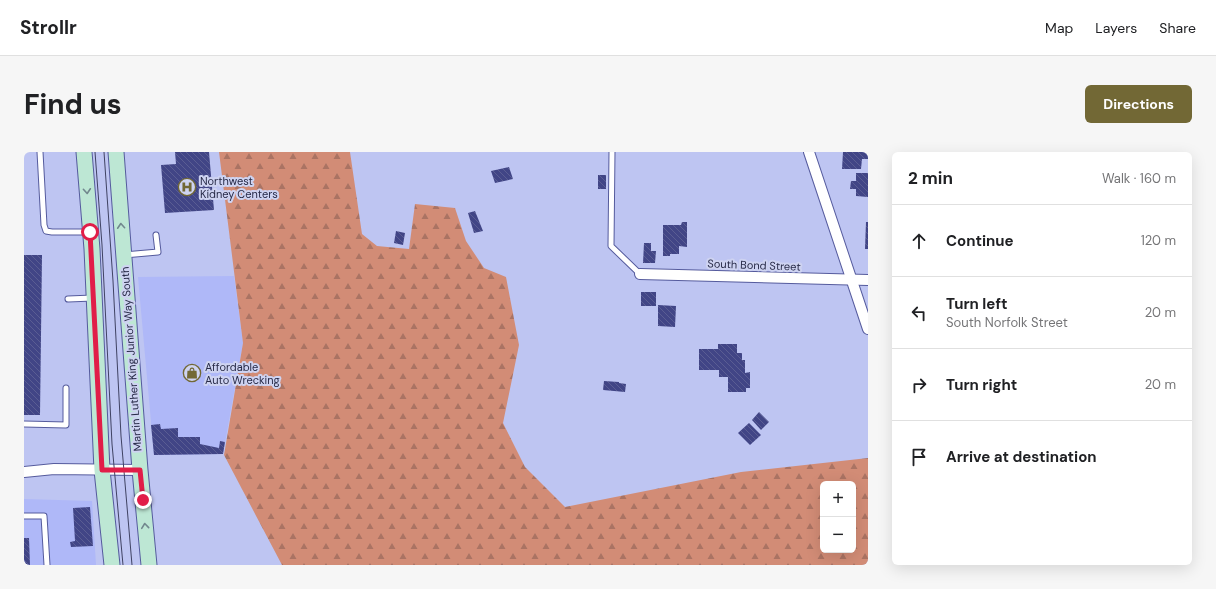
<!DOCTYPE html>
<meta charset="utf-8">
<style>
body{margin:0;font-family:"DM Sans",sans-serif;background:#f6f6f6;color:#202124}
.controls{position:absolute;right:12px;bottom:12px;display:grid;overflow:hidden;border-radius:6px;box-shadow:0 4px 16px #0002}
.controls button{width:36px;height:36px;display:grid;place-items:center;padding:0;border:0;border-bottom:1px solid #e0e0e0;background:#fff;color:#202124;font:20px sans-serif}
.stop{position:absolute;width:12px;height:12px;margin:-9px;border:3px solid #e11d48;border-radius:50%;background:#fff}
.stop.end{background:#e11d48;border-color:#fff;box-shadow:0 1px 4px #0008}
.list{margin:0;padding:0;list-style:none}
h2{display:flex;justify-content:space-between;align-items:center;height:52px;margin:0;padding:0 16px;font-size:17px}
h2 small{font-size:13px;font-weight:400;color:#757577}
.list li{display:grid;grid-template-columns:26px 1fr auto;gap:12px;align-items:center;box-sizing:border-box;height:72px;padding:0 16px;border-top:1px solid #e0e0e0}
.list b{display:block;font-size:15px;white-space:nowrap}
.list p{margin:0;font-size:13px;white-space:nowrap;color:#757577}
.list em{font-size:13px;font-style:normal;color:#757577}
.icon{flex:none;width:22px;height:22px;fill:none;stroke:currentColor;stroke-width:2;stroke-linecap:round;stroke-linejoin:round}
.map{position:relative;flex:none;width:844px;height:413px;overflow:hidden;border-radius:6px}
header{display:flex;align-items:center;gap:24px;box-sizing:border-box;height:56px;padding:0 20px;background:#fff;border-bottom:1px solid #e0e0e0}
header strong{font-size:19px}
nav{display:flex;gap:22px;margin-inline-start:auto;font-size:14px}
.intro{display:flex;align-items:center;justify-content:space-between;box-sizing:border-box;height:96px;padding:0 24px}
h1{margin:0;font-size:28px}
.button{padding:10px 18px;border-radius:6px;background:#726835;color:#fff;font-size:14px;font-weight:700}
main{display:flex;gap:24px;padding:0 24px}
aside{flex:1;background:#fff;border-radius:6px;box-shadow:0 4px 16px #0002}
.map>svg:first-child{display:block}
.built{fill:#afb8f8}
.forest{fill:url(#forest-firs);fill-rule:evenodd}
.building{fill:url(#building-back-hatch)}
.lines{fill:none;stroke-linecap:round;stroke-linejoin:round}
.lane-casing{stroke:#555b9d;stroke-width:7}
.street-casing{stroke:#555b9d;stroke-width:12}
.secondary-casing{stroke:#555b9d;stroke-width:17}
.lane{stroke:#fff;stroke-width:5}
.street{stroke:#fff;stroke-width:10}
.secondary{stroke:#bde7d4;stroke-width:15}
.tram{stroke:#3f4262;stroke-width:1}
.oneway{stroke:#72888e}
.route{stroke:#e11d48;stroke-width:5}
.labels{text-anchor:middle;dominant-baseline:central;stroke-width:4;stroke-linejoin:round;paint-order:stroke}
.poi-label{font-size:11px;fill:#272a47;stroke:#ced3f1;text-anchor:start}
.street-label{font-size:11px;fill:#272a47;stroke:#ced3f1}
</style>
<header>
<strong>Strollr</strong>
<nav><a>Map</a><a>Layers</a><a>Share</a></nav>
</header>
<div class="intro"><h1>Find us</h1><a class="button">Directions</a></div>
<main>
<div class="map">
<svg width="844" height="413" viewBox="0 0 844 413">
<defs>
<pattern id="forest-firs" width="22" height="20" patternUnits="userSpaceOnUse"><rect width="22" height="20" fill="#d28c76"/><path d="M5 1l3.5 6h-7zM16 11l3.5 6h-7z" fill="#aa7363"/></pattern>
<pattern id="building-back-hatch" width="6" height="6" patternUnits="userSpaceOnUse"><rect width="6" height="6" fill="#414586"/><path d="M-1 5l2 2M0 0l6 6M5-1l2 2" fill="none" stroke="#5a5d93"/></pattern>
</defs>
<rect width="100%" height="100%" fill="#bec5f2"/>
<g class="built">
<polygon points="210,124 219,191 199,302 130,303 114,125"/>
<polygon points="0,347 68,349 72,413 0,413"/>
</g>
<path class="forest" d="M195 0H326L338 82 353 94 385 97 391 52 431 56 442 89 460 116 482 125 495 193 479 271 501 315 541 355 717 320 844 306V413H258L200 303 219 191ZM799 332H829V398H799Z"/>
<g class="building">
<polygon points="151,0 185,0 190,58 141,61 137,13 152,12"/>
<polygon points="819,0 844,0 844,7 838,7 837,17 818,17"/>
<polygon points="485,15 489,27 471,31 467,19"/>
<polygon points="832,21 844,21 844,45 832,44 832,37 826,37 827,29 832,29"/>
<rect x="574" y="23" width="8" height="14"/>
<polygon points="451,59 459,79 450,81 444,61"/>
<polygon points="658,70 663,70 663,95 655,94 655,102 646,102 646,104 639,104 639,73 657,73"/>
<polygon points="842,70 844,70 844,97 841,97"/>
<polygon points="372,79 381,81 379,93 370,91"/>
<polygon points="620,91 627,91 627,99 632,99 631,111 619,111"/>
<polygon points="0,103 18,103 16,263 0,263"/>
<rect x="617" y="140" width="15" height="14"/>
<polygon points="634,153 652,154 651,175 634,174"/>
<polygon points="694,192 713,192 713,201 718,201 718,208 721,208 721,221 726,220 726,236 722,236 722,240 704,240 704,225 695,225 695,218 675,218 675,197 694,197"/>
<polygon points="580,229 595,230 595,231 602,232 601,240 579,238"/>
<polygon points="735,260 745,270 737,278 728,268"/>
<polygon points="725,271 737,283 726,293 714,281"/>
<polygon points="136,272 137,277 154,276 154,285 176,285 176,292 195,296 196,289 201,290 199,302 130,303 127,273"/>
<polygon points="66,355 69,394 47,395 46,390 51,389 49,356"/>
<polygon points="0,386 5,386 6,413 0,413"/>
</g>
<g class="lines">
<defs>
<g id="lane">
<polyline points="16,0 20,73 22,79 28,80 66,80"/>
<polyline points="588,0 587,94 616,122"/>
<polyline points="100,103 134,100 132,83"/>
<polyline points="44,147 69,146"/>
<polyline points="0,272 42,273 42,236"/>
<polyline points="0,364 20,364 23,413"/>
</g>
<g id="street">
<polyline points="785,0 844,177"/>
<polyline points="616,122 844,128"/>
<polyline points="0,320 30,317 116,318"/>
</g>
<g id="secondary">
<polyline points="60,0 68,97 78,318 88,413"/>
<polyline points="92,0 116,318 125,413"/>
</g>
</defs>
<use href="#lane" class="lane-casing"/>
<use href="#street" class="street-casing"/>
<use href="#secondary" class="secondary-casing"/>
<use href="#lane" class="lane"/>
<use href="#street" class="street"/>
<use href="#secondary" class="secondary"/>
<g class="tram">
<polyline points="71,0 78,93 88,292 99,413"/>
<polyline points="80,0 89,129 97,284 108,413"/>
</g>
</g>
<defs><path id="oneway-chevron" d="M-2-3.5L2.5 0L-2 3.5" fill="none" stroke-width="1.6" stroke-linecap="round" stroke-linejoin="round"/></defs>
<g class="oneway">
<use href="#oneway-chevron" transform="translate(63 39) rotate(86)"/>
<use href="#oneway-chevron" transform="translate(97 74) rotate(-94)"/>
<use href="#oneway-chevron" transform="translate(121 374) rotate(-96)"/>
</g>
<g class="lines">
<polyline class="route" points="66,80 78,318 116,318 119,348"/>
</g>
<defs>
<symbol id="hospital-ring" viewBox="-11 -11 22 22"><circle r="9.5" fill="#ced3f1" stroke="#726835" stroke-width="1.5"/><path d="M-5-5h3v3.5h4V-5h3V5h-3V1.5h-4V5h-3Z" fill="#726835"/></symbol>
<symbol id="shop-ring" viewBox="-11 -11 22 22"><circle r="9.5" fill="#ced3f1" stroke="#726835" stroke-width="1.5"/><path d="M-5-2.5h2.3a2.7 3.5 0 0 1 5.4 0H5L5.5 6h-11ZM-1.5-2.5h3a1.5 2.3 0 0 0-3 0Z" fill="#726835"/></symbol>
</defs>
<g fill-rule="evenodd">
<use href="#hospital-ring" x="153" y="25" width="20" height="20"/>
<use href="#shop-ring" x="158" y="211" width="20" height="20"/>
</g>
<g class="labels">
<g class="poi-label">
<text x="176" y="29">Northwest<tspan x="176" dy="13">Kidney Centers</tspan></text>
<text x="181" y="215">Affordable<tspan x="181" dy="13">Auto Wrecking</tspan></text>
</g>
<g class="street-label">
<text transform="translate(730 113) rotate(2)">South Bond Street</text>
<text transform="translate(107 207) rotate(-94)">Martin Luther King Junior Way South</text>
</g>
</g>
</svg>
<div class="controls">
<button>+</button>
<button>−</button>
</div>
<div class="stop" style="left:66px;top:80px"></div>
<div class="stop end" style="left:119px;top:348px"></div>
</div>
<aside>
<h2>2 min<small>Walk · 160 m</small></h2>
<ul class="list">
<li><svg class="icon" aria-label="ahead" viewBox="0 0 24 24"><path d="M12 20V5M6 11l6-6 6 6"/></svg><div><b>Continue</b></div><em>120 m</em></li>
<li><svg class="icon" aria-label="left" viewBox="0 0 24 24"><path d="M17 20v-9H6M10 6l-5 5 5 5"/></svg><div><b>Turn left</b><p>South Norfolk Street</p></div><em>20 m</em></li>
<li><svg class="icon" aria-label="right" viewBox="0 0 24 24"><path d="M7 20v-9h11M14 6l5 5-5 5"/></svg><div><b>Turn right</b></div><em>20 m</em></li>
<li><svg class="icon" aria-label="arrive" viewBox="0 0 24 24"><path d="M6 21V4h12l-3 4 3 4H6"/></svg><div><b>Arrive at destination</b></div></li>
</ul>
</aside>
</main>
